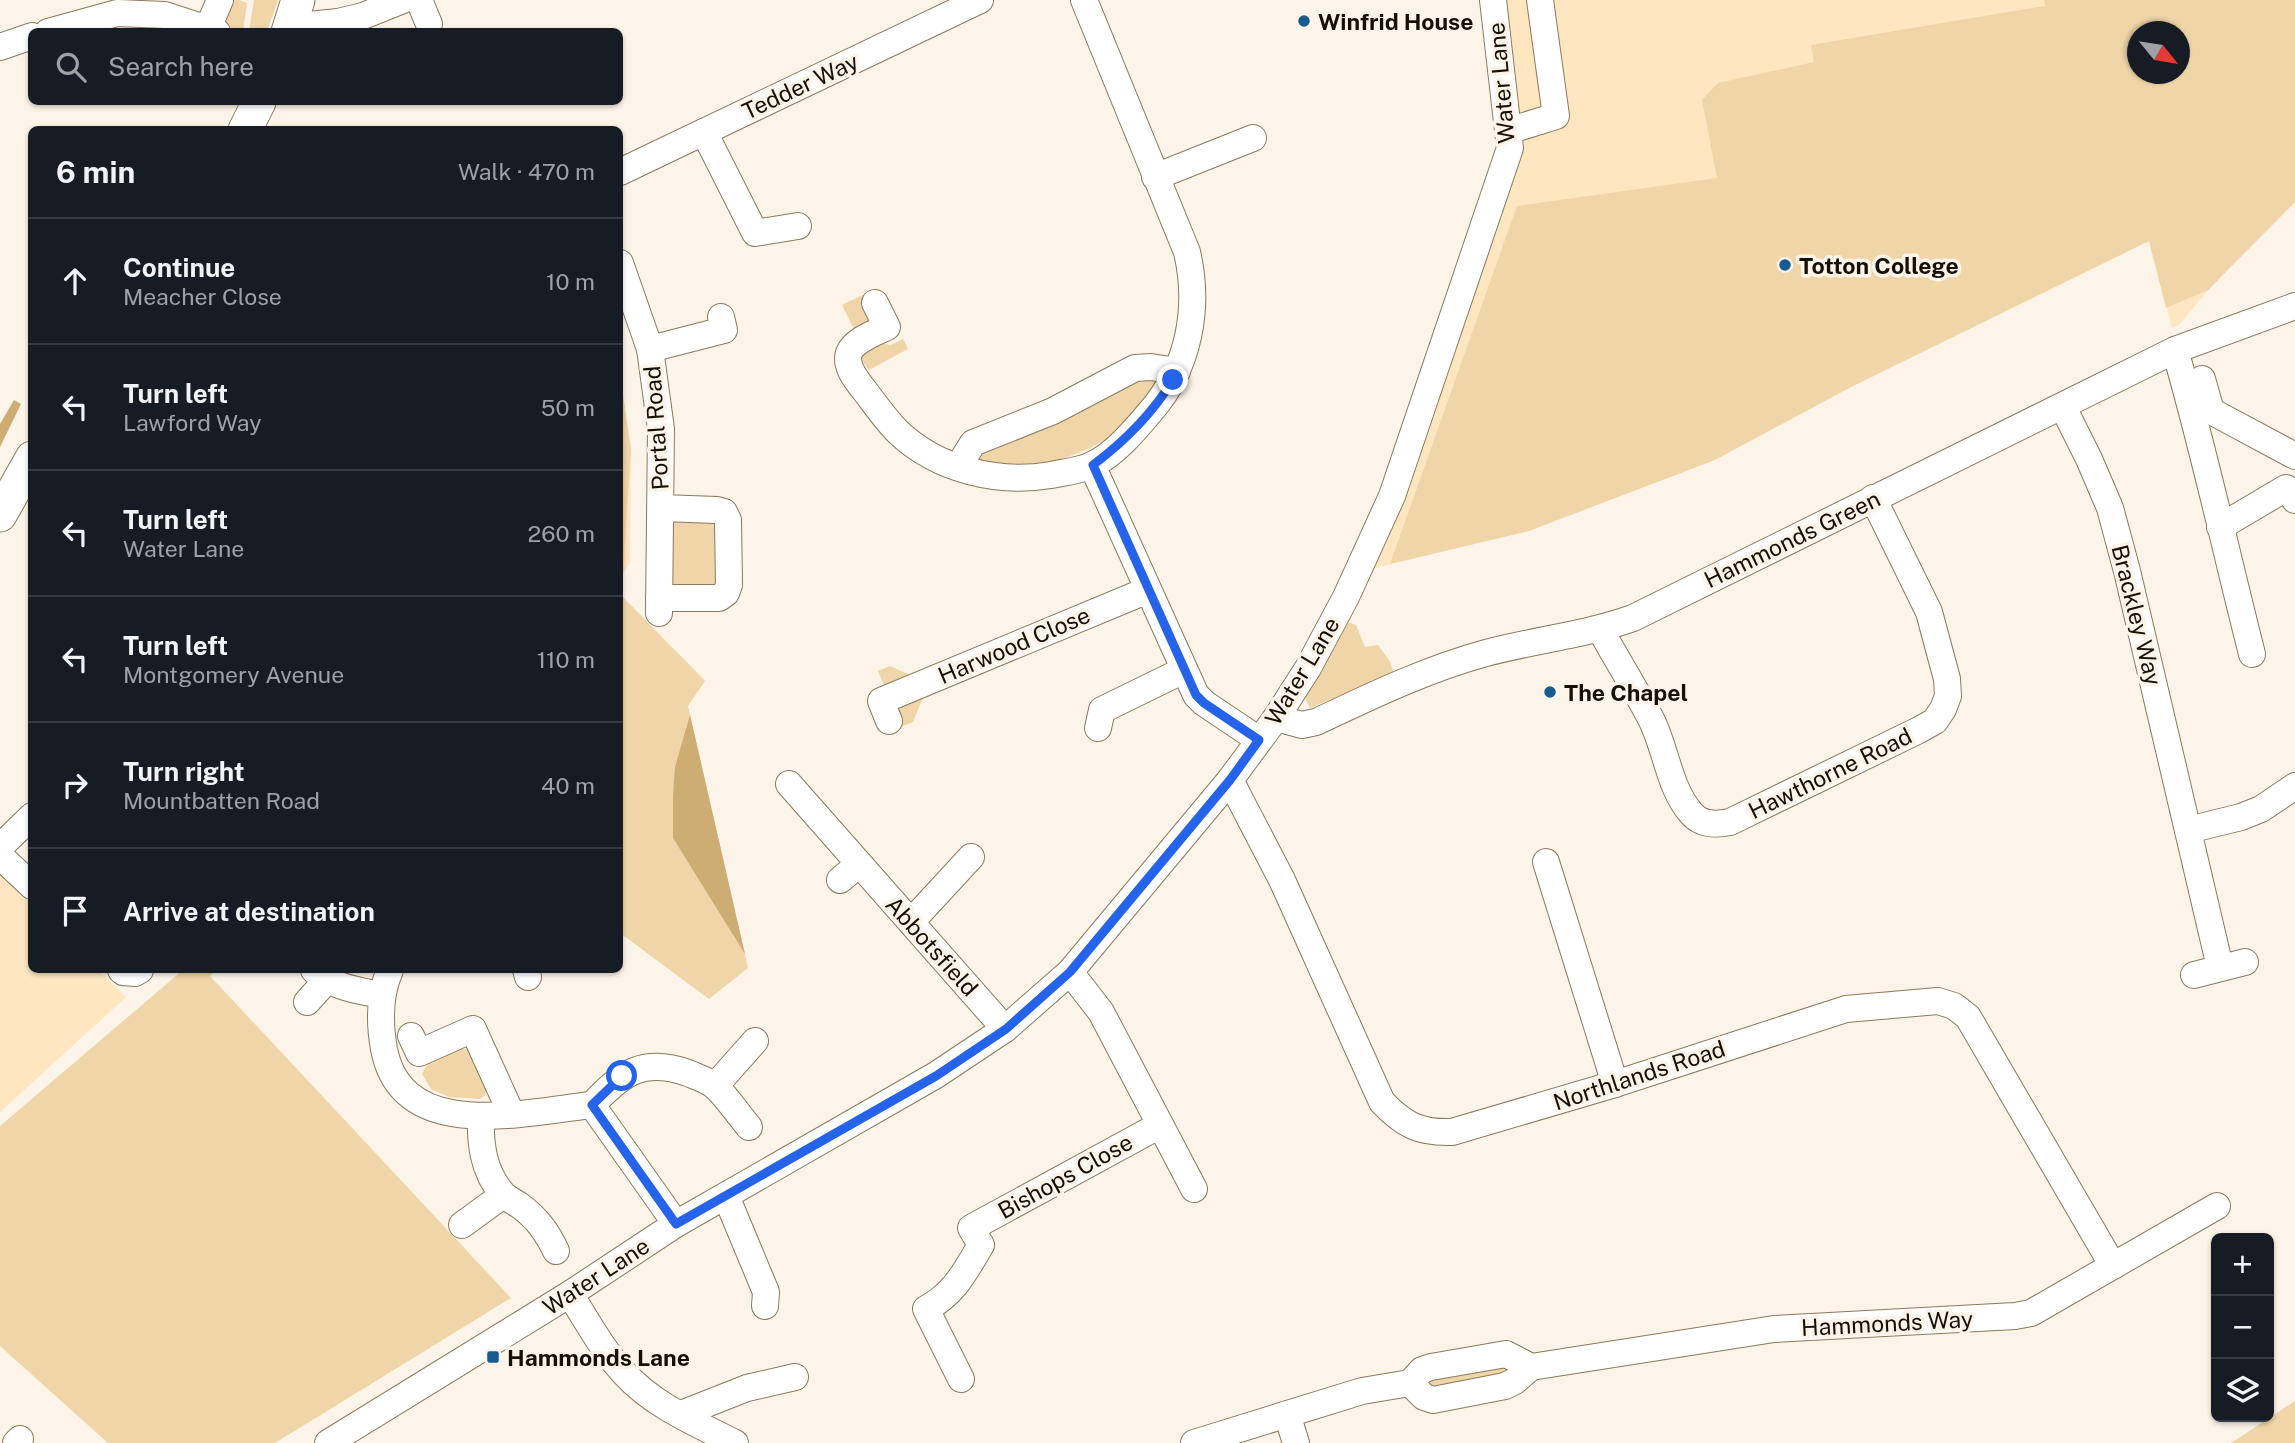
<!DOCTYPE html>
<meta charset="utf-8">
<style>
body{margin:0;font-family:"Public Sans",sans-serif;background:#242831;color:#f1f3f6}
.controls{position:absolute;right:21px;bottom:21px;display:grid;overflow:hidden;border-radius:10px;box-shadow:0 2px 5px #0004}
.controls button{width:63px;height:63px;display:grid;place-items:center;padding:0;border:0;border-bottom:2px solid #363941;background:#171b24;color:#f1f3f6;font:35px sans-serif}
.compass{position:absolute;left:2127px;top:21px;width:63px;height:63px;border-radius:50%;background:#171b24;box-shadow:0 2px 5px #0004;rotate:120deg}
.stop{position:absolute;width:21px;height:21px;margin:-16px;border:5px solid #2563eb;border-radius:50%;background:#fff}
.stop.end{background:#2563eb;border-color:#fff;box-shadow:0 2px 7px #0008}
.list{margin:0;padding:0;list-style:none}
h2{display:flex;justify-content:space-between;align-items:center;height:91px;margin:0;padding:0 28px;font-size:30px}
h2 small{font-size:23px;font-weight:400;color:#9ea1a6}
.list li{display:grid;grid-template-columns:46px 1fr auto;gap:21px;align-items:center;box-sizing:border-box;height:126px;padding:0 28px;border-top:2px solid #363941}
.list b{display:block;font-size:26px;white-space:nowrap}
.list p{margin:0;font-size:23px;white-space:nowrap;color:#9ea1a6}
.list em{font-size:23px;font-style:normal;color:#9ea1a6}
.icon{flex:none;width:38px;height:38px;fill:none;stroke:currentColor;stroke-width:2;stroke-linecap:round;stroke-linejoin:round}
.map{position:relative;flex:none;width:2295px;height:1443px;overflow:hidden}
.search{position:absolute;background:#171b24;box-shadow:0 2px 5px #0004;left:28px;top:28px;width:595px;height:77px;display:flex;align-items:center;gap:18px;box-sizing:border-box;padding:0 24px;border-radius:10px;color:#9ea1a6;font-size:26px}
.panel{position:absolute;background:#171b24;box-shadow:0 2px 5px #0004;left:28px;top:126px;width:595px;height:847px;border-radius:10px}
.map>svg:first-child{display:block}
.built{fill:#fde6c0;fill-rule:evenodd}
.green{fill:#efd5a8;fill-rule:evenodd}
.forest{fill:#cdad74}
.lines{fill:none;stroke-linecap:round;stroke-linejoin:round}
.minor-casing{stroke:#8a7a5d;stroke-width:28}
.major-casing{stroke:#8a7a5d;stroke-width:35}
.minor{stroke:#fff;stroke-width:26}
.major{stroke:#fff;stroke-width:33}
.route{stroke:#2563eb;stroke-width:9}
.poi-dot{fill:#195a8f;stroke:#fcf4e8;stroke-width:2.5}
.labels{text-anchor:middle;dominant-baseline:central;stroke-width:7;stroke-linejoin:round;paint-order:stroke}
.poi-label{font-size:23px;font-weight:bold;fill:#150f05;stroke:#fcf4e8;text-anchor:start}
.street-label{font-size:23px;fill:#150f05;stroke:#fcf4e8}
</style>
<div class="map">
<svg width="2295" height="1443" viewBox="0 0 2295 1443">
<rect width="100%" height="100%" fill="#fcf4e8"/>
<g class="built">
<path d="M1493 0H2295V202L2208 290 2179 325 2172 328 2149 241 1847 389 1505 536 1383 566 1359 569 1510 148ZM2138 32H2180V74H2138Z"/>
<polygon points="620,376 631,449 630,562 620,578"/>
<polygon points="0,873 31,904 32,970 98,970 126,997 0,1112"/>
</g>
<g class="green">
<path d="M227 0H239L247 3 243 31C224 31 223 14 227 0Z"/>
<polygon points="254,0 278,0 267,31 249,31"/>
<path d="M2044 0H2295V202L2208 290 2166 308 2149 241 1851 387 1715 460 1529 531 1390 564 1517 206 1717 178 1702 100 1718 83 1814 62 1811 45 2045 6ZM2138 32H2180V74H2138Z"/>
<polygon points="877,288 875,318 854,329 842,305"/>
<polygon points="903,339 908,349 869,370 860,358 862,351 879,343 891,345"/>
<polygon points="620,376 631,449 623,575 620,578"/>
<path d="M1136 376 1155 377 1157 385C1144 400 1132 417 1118 430 1091 456 1010 479 977 459L984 444Z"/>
<polygon points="715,515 723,587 668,591 670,519"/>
<polygon points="620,594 705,681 688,706 748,968 709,999 620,933"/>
<polygon points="1347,622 1356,625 1365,647 1378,645 1390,662 1394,673 1310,708 1305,698"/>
<polygon points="890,666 917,678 885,687 878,671"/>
<polygon points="924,695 913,722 901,727 895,710 895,704"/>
<polygon points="183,970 217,970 210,976 511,1298 275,1443 108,1443 0,1346 0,1126"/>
<polygon points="459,1048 470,1050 487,1089 485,1095 480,1099 449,1097 431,1089 422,1074 428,1063"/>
<polygon points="1504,1366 1506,1373 1430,1388 1426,1378"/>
<polygon points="2295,1401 2295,1443 2231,1443"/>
</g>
<g class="forest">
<polygon points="14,400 21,404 0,447 0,424"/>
<polygon points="690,715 745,954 673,838 673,796 675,767"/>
</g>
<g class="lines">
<defs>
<g id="minor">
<polyline points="419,0 429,24"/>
<polyline points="290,27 338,22 363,16 403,0"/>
<polyline points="208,28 220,0"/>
<polyline points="48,32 117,13 165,15 217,32"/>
<polyline points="0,47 32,36"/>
<polyline points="1508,131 1556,116 1540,0"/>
<polyline points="704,132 755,233 798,226"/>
<polyline points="620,172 980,0"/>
<polyline points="1155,177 1253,138"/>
<polyline points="620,263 650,349 661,429 659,613"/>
<path d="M875 303 887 327C875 333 854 340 849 353 844 368 860 384 868 395 877 407 887 421 898 432 938 470 998 484 1051 475 1064 472 1080 471 1092 465 1115 454 1135 430 1151 411 1189 367 1200 308 1187 252L1084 0"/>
<polyline points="650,349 724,330 721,317"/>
<path d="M2175 350C2204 450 2226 552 2252 654"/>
<polyline points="2202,379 2211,411 2295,456"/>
<polyline points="2063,407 2089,459 2110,508 2127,571 2220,967"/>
<polyline points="1092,465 1196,695 1204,703 1259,740"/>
<polyline points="958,467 973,443 1053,411 1135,368 1151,367 1177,371"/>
<polyline points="2220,527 2286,488 2295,500"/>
<polyline points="659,598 719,598 726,593 729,585 728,520 724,512 717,510 661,508"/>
<path d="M1600 629C1617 660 1635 688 1651 719 1666 748 1669 788 1691 813 1701 825 1715 825 1730 822L1919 730 1935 721 1943 709 1948 696 1947 679 1929 612 1873 498"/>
<path d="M1276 718 1302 725 1316 722C1371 696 1427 669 1486 653 1535 640 1585 635 1633 618L2175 350 2295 306"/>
<polyline points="889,721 881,701 1148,590"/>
<polyline points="1098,728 1102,710 1184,670"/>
<path d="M1230 780 1282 880 1382 1102C1404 1125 1419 1133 1452 1132L1615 1084 1846 1009 1938 1001 1954 1006 1968 1017 2113 1266"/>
<polyline points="789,784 1005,1029"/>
<polyline points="2188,830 2241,817 2261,809 2295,786"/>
<polyline points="0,847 32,816"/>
<polyline points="0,856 32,886"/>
<polyline points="1546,862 1615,1084"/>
<polyline points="840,880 859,864"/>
<polyline points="911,922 971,857"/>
<polyline points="121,970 123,972 135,973 140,970"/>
<path d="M314 970C333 987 356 990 381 995"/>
<path d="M390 970C379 995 379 1021 384 1049 402 1144 524 1112 592 1105L676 1224"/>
<polyline points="526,970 528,977"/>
<polyline points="1070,972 1101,1012 1194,1189"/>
<polyline points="2194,975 2245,962"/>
<polyline points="307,1002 327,980"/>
<polyline points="411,1036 419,1053 473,1029 511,1113"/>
<polyline points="715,1086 755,1041"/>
<path d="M592 1105C622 1073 643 1057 688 1073 697 1077 710 1081 717 1088 729 1100 738 1114 749 1127"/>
<path d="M481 1116C480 1143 483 1171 502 1193 506 1198 513 1201 519 1205 537 1218 547 1232 556 1251"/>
<polyline points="726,1196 766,1292 765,1306"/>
<polyline points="462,1225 503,1195"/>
<path d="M570 1294C587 1321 603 1351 625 1374 654 1406 698 1424 735 1443"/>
<path d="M961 1379 926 1309C955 1293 964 1273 981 1245L971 1228 1160 1125"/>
<polyline points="1410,1383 1424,1397 1433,1400 1505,1386 1515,1381 1531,1367 1774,1329 2015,1316 2031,1313 2217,1206"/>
<polyline points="681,1414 747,1388 795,1377"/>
<polyline points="1287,1414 1296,1443"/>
<polyline points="16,1443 20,1439"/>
<polyline points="328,1443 570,1294 676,1224 936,1075 1005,1029 1070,972 1230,780 1276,718 1308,668 1346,597 1392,496 1510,148 1493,0"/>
<polyline points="1194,1443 1362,1391 1410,1383 1422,1370 1431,1367 1506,1354 1531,1367"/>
</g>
<g id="major">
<polyline points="288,32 298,0"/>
<polyline points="245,130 259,102"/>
<polyline points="0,515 32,458"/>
</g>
</defs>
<use href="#minor" class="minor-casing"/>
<use href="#major" class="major-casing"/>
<use href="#minor" class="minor"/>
<use href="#major" class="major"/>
</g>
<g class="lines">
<path class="route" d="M622 1076 592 1105 676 1224 936 1076 1006 1029 1070 972 1230 780 1259 740 1204 703 1196 695 1093 465C1125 441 1152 414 1173 380"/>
</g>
<g class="poi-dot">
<circle cx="1304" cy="21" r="7"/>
<circle cx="1785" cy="265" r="7"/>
<circle cx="1550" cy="692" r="7"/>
<rect x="486" y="1350" width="14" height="14" rx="3.5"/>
</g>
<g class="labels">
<g class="poi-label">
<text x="1318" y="21">Winfrid House</text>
<text x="1799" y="265">Totton College</text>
<text x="1564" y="692">The Chapel</text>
<text x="507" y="1357">Hammonds Lane</text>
</g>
<g class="street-label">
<text transform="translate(1501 83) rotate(-95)">Water Lane</text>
<text transform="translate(800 86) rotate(-25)">Tedder Way</text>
<text transform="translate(656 428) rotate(-94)">Portal Road</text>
<text transform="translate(1792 539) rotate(-26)">Hammonds Green</text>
<text transform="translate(2137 615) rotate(76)">Brackley Way</text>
<text transform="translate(1014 645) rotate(-23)">Harwood Close</text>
<text transform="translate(1302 671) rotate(-59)">Water Lane</text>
<text transform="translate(1830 773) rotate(-26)">Hawthorne Road</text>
<text transform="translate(932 946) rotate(48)">Abbotsfield</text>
<text transform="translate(1639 1075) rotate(-18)">Northlands Road</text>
<text transform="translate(1065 1176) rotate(-29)">Bishops Close</text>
<text transform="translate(596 1276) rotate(-33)">Water Lane</text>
<text transform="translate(1887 1323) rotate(-3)">Hammonds Way</text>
</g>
</g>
</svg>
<div class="controls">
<button>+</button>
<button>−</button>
<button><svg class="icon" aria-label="layers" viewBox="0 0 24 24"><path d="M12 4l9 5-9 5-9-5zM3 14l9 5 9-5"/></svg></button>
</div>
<svg class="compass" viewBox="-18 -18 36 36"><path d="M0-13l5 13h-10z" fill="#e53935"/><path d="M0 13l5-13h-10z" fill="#9ea1a6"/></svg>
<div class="stop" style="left:622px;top:1076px"></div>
<div class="stop end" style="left:1173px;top:380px"></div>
<div class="search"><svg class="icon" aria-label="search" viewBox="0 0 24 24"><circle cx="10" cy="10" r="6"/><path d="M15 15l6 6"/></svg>Search here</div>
<section class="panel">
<h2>6 min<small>Walk · 470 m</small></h2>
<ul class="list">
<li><svg class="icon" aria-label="ahead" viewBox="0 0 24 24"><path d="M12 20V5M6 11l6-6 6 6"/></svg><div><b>Continue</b><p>Meacher Close</p></div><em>10 m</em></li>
<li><svg class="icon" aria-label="left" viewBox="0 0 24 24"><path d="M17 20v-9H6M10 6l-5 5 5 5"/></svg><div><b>Turn left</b><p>Lawford Way</p></div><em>50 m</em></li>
<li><svg class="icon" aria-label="left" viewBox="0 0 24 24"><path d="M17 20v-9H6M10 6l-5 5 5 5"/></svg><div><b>Turn left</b><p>Water Lane</p></div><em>260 m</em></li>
<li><svg class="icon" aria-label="left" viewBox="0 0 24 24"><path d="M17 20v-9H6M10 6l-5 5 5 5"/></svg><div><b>Turn left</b><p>Montgomery Avenue</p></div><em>110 m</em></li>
<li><svg class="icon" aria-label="right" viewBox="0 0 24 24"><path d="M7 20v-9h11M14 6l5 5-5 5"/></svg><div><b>Turn right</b><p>Mountbatten Road</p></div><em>40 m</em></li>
<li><svg class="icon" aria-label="arrive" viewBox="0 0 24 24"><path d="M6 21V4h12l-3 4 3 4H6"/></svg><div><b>Arrive at destination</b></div></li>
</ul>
</section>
</div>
